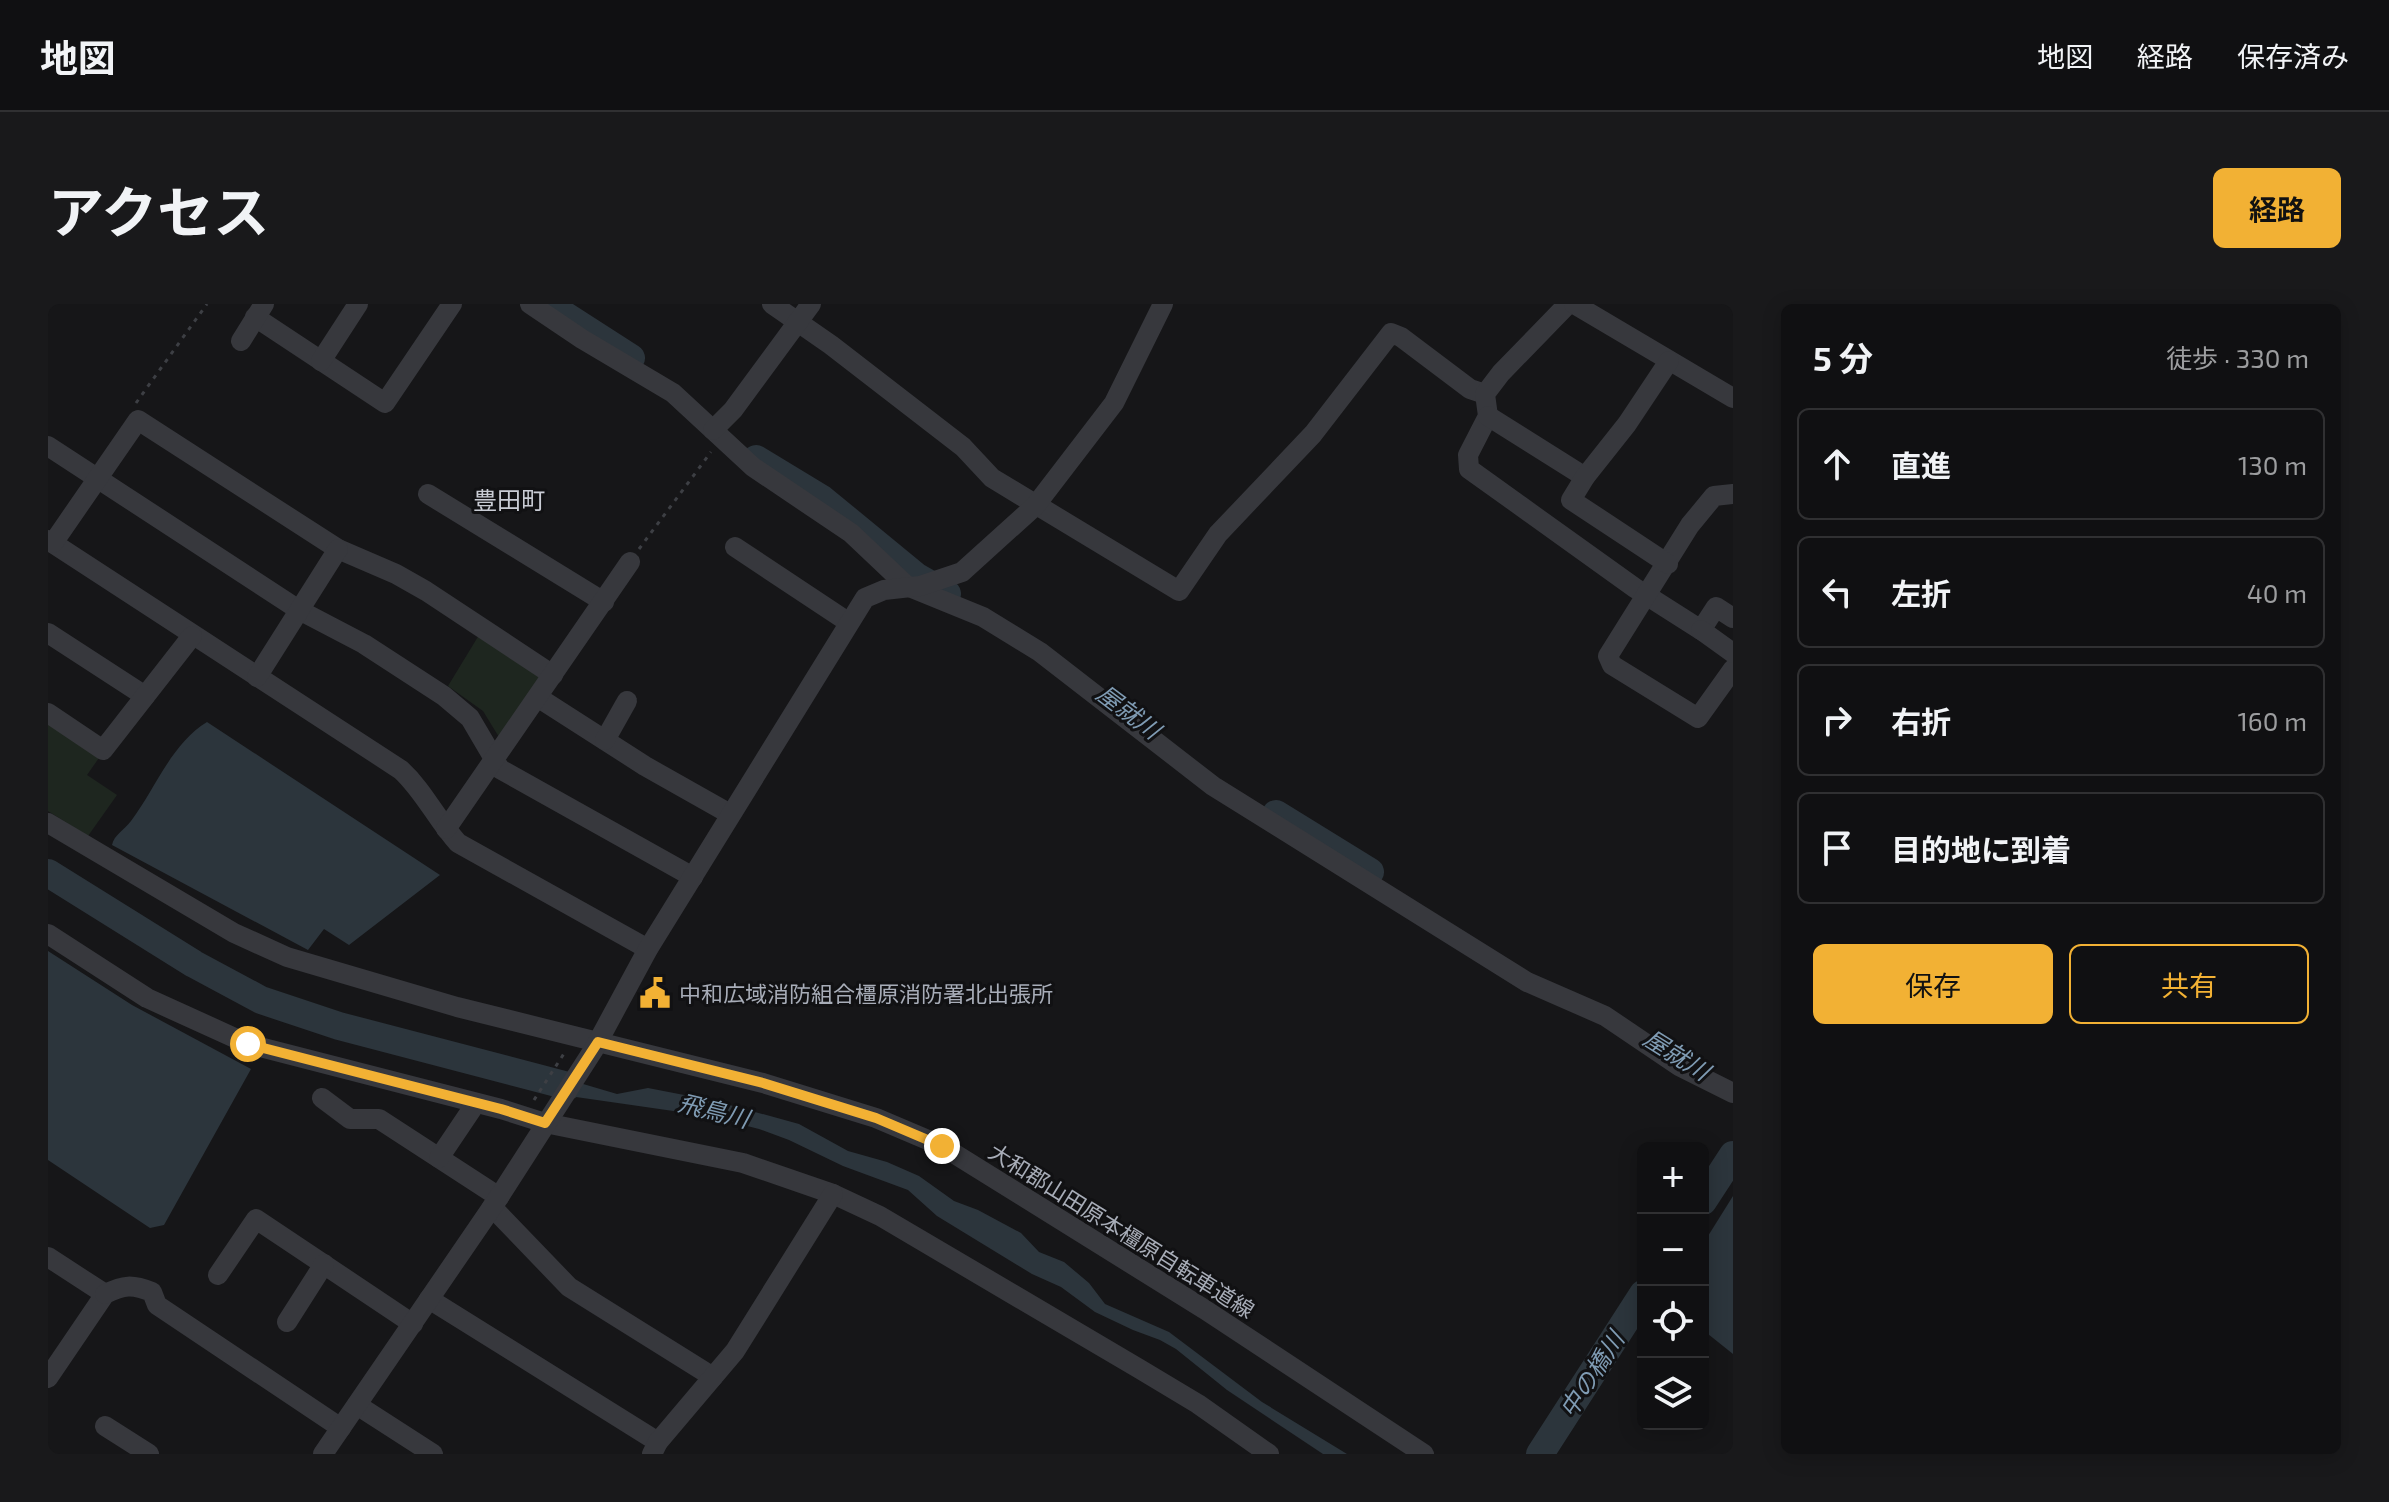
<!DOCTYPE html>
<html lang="ja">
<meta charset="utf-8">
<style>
body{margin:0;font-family:"Exo 2","Noto Sans JP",sans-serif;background:#19191b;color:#f1f3f6}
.controls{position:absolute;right:24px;bottom:24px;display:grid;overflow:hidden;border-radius:12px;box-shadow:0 4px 20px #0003}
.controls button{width:72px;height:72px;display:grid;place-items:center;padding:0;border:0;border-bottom:2px solid #303032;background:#101012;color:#f1f3f6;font:40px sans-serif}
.stop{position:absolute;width:24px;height:24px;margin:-18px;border:6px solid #f2b134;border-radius:50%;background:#fff}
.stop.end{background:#f2b134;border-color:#fff;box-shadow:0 2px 8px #0008}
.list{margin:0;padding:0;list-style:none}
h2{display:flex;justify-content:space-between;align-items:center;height:104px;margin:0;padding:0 32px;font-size:34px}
h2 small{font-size:26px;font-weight:400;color:#9c9d9f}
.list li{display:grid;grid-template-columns:52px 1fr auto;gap:24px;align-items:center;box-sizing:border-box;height:112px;margin:0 16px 16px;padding:0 16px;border:2px solid #303032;border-radius:12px}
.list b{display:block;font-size:30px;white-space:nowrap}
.list em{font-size:26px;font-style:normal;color:#9c9d9f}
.actions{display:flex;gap:16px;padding:24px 32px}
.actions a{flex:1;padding:18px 0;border:2px solid #f2b134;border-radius:12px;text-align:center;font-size:28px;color:#f2b134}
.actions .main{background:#f2b134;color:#111}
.icon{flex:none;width:44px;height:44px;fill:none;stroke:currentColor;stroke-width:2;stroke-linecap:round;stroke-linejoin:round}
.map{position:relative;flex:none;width:1685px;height:1150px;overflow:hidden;border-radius:12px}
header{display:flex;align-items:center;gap:48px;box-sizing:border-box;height:112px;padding:0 40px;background:#101012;border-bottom:2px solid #303032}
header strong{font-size:38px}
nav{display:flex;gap:44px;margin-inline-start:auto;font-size:28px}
.intro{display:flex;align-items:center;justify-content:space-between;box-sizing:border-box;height:192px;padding:0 48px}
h1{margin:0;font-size:56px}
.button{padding:20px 36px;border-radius:12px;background:#f2b134;color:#111;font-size:28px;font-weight:700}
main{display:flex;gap:48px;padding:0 48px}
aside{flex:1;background:#101012;border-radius:12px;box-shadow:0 4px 20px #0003}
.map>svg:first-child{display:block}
.green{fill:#1e261f}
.water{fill:#2c353c}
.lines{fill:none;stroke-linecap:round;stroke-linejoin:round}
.river{stroke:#2c353c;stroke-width:28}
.path{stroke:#3d3f44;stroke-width:3;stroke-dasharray:4 6;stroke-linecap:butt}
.minor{stroke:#37383d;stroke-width:20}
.route{stroke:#f2b134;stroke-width:10}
.labels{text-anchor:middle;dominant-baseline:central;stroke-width:6;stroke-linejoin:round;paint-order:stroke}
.poi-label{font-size:22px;fill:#a8adb8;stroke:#111113;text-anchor:start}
.street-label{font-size:22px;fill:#a8adb8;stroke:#111113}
.neighbourhood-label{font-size:24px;fill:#c9ccd4;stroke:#111113}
.water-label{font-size:24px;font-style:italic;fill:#7f9bb3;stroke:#111113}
</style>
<header>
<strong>地図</strong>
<nav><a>地図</a><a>経路</a><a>保存済み</a></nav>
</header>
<div class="intro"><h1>アクセス</h1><a class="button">経路</a></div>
<main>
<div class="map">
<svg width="1685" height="1150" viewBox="0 0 1685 1150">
<rect width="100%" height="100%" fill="#161618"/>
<g class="green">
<polygon points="431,331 499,373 454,438 435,407 400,382"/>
<polygon points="0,418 53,451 39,471 69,491 40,532 0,507"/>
</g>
<g class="water">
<path d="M159 418 392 571 301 641 276 625 260 646 64 541C66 531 76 526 83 517 108 484 123 440 159 418Z"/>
<polygon points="0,647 84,701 203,765 116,921 102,924 0,856"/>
<polygon points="481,764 569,790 600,784 667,797 751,820 800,847 839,858 871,872 906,897 930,906 973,929 991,948 1016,958 1041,979 1057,1000 1121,1028 1214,1098 1299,1150 1275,1150 1179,1086 1128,1045 1112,1036 1085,1026 1047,1008 1013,983 984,970 889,912 860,886 795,862 741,836 711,825 660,812 528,793 490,781"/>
<polygon points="1685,892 1685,1050 1655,1026 1655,940"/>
</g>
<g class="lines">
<g class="river">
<polyline points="499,0 583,54"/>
<polyline points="708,155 774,195 869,273 899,290"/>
<polyline points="1228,510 1322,568"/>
<polyline points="0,569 146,660 213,696 291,722 520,782"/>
<polyline points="1655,897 1685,851"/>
<polyline points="1492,1150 1595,990"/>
</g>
<g class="path">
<polyline points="88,99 159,0"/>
<polyline points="591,245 663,148"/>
<polyline points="486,796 517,748"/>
</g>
<g class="minor">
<polyline points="482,0 534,35 625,89 705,163 803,229 859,282 935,313 992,348 1165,482 1479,678 1557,712 1631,762 1685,789"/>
<polyline points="724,0 783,41 915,143 944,174 1131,287 1170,230 1265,130 1343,29 1353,33 1422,85 1437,90"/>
<polyline points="1520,0 1453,69 1437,90 1440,112 1420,151 1421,165 1587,284 1653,326 1668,303 1685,314"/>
<polyline points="1526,0 1685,94"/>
<polyline points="207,13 337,99 404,0"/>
<polyline points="193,37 216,0"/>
<polyline points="273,57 310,0"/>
<polyline points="1440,112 1537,173"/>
<polyline points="665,126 685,106 763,0"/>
<polyline points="0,142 251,306 316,340 396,392 422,414 452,465 645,573"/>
<polyline points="380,190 556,298"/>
<polyline points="1685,190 1666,192 1642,221 1560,352 1564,361 1650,414 1685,365"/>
<path d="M0 236 353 466C376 487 389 516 410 539L600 645"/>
<polyline points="5,239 90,116 290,245 348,270 378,287 505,371"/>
<polyline points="687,243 800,318"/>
<polyline points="1620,260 1523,196 1537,173 1579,120 1621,57"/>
<polyline points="1653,326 1685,349"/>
<polyline points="0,329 97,392"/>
<polyline points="209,373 290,245"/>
<polyline points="491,394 597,462 682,510"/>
<polyline points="0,409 55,446 144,332"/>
<polyline points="557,436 579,397"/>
<polyline points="0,519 186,629 239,653 409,703 715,779 828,814 894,842 1156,1005 1376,1150"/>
<polyline points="398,525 582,258"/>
<polyline points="0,630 99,694 200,740 453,805 497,819 695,859 785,890 832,912 1090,1064 1150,1100 1221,1150"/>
<polyline points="274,794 302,815 331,815 451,893"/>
<polyline points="391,854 424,805"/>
<polyline points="444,903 521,983 665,1073"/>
<polyline points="0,953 57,990 0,1074"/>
<polyline points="170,971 208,915 365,1020"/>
<path d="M57 990C76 981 84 980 104 988L109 1001 293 1124"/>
<polyline points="381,995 610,1138"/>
<polyline points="239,1018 276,960"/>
<polyline points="309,1101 385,1150"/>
<polyline points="57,1122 101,1150"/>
<polyline points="275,1150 451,893 546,745 600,645 817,294 836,286 872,282 914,268 987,202 1066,99 1115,0"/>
<polyline points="604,1150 610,1138 687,1047 785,890"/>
</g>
</g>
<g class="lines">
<polyline class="route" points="200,740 453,805 497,819 550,738 715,779 828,814 894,842"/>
</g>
<defs>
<symbol id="civic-bare" viewBox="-9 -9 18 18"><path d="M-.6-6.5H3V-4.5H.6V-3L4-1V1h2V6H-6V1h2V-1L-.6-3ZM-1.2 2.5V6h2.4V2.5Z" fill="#f2b134" stroke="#111113" stroke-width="2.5" paint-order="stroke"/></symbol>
</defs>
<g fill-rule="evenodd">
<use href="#civic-bare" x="585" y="667" width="44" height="44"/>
</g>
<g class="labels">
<g class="poi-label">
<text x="631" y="689">中和広域消防組合橿原消防署北出張所</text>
</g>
<g class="street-label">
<text transform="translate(1074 926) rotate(32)">大和郡山田原本橿原自転車道線</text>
</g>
<g class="neighbourhood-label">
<text x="461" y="195">豊田町</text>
</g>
<g class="water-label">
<text transform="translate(1081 407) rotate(37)">屋就川</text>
<text transform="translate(1629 750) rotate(32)">屋就川</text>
<text transform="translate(666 806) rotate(14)">飛鳥川</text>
<text transform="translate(1543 1070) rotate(-57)">中の橋川</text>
</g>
</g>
</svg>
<div class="controls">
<button>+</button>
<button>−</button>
<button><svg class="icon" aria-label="locate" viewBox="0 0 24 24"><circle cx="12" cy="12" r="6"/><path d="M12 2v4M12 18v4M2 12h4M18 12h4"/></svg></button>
<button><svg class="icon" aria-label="layers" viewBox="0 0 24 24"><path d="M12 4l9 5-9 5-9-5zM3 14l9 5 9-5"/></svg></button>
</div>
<div class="stop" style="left:200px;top:740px"></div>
<div class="stop end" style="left:894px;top:842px"></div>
</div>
<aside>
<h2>5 分<small>徒歩 · 330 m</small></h2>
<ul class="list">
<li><svg class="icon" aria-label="ahead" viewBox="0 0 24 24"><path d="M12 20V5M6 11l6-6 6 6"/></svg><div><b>直進</b></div><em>130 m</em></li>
<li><svg class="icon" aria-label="left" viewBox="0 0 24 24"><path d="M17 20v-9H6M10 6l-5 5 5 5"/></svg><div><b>左折</b></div><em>40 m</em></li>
<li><svg class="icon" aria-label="right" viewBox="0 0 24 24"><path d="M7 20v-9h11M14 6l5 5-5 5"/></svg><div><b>右折</b></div><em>160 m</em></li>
<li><svg class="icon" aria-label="arrive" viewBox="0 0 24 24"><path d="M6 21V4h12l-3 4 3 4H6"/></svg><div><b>目的地に到着</b></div></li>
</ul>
<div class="actions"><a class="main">保存</a><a>共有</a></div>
</aside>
</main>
